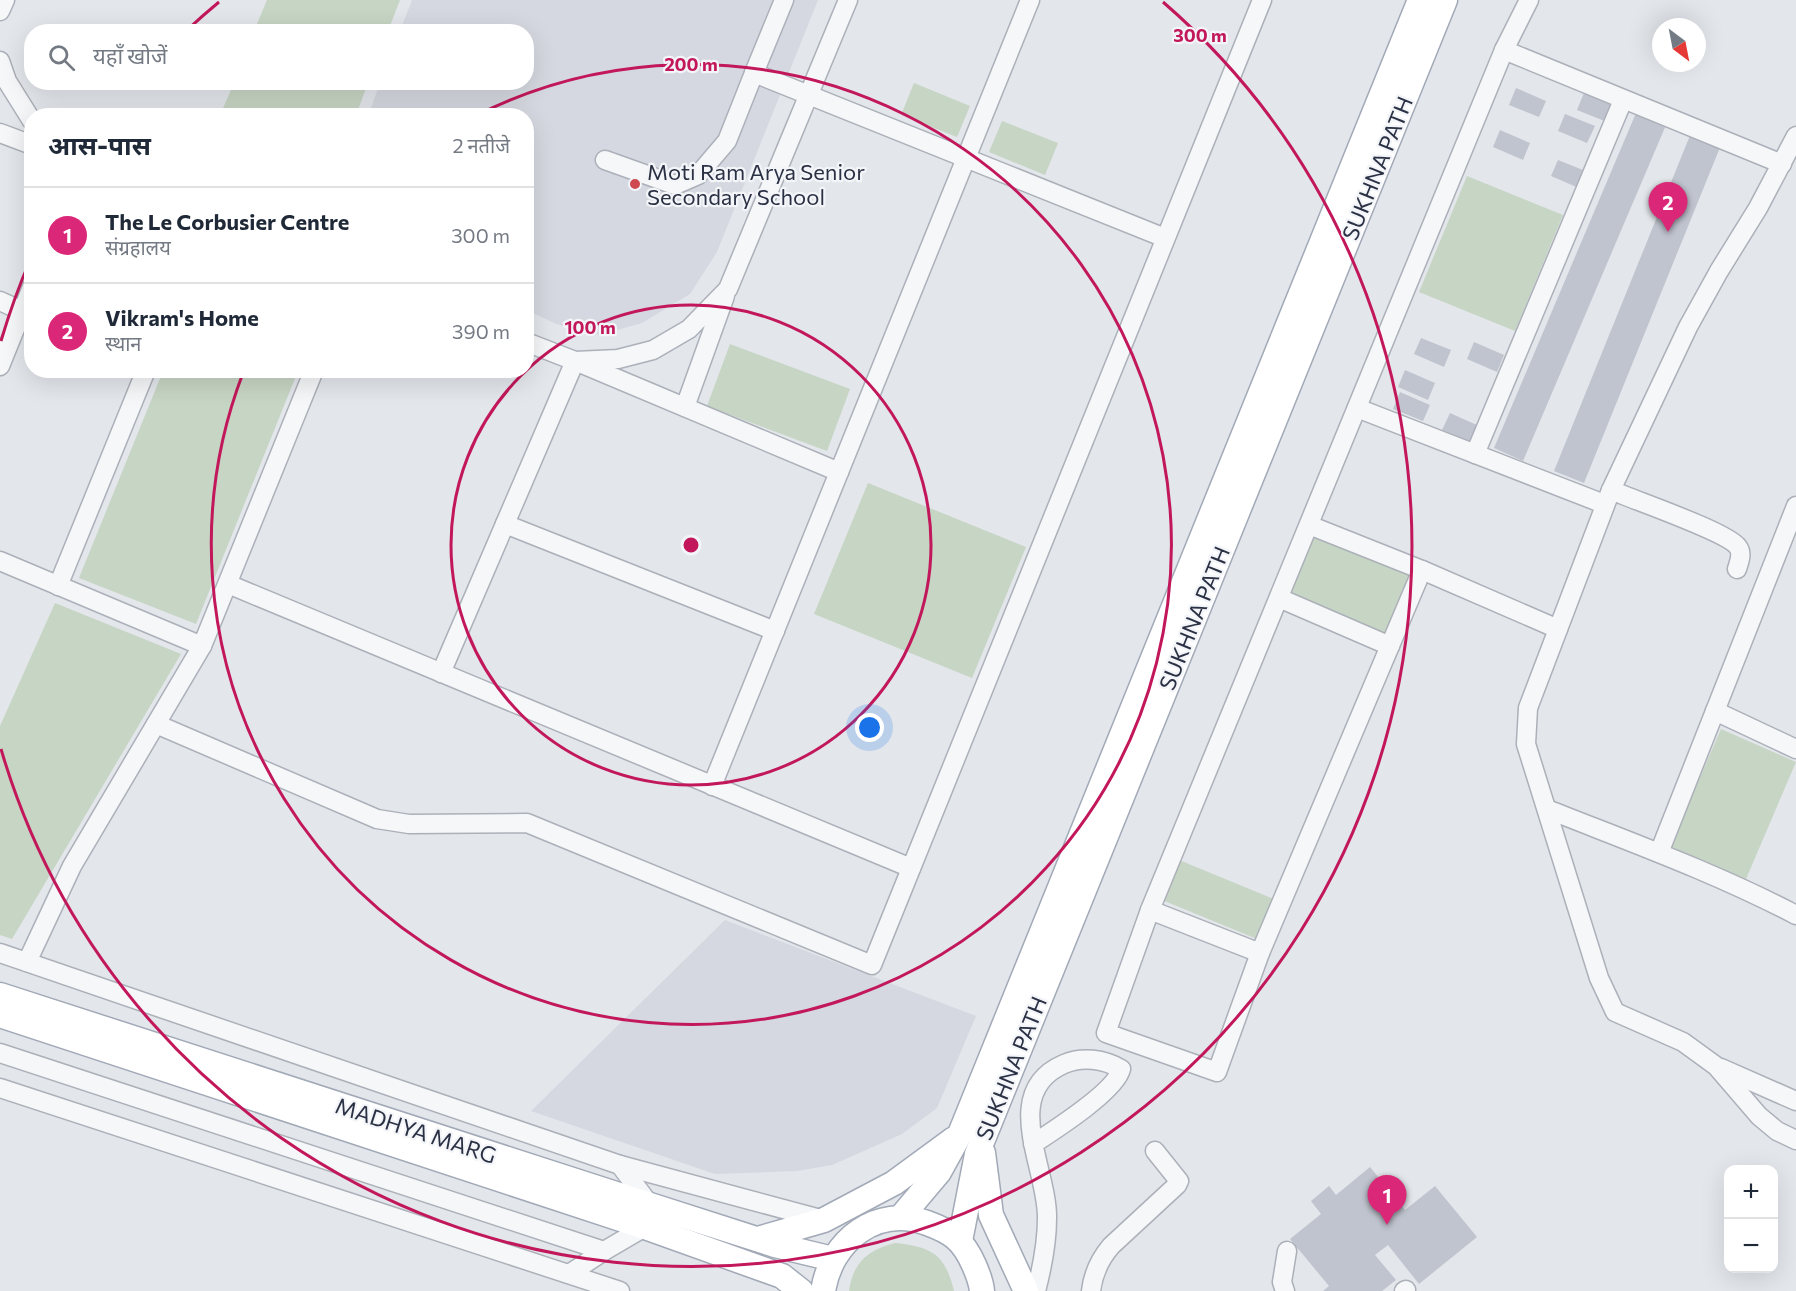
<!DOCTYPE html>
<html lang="hi">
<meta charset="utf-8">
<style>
body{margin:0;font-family:Commissioner,"Noto Sans Devanagari",sans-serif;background:#f2f2f3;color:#1f2937}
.controls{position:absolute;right:18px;bottom:18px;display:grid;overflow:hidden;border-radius:12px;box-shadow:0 6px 24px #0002}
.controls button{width:54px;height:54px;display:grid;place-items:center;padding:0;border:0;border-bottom:2px solid #e0e1e3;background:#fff;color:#1f2937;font:30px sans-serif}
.compass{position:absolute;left:1652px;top:18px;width:54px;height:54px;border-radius:50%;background:#fff;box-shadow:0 6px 24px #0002;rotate:148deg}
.you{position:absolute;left:870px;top:728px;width:21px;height:21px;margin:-15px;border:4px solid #fff;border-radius:50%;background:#1a73e8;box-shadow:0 0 0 9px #1a73e833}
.badge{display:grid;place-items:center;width:39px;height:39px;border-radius:50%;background:#db2777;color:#fff;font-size:20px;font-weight:700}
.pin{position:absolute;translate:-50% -50px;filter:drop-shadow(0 2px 3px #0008)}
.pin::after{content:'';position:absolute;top:32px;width:21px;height:18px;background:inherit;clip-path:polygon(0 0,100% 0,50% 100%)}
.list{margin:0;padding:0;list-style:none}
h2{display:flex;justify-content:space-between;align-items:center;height:78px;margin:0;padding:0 24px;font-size:26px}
h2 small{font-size:20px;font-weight:400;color:#747a83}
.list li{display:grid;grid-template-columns:39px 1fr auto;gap:18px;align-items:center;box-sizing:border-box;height:96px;padding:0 24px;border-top:2px solid #e0e1e3}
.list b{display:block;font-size:22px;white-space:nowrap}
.list p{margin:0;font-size:20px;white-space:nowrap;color:#747a83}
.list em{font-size:20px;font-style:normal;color:#747a83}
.icon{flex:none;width:33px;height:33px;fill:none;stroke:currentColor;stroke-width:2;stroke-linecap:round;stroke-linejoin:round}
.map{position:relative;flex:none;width:1796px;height:1291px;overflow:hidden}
.search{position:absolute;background:#fff;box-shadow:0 6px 24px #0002;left:24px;top:24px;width:510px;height:66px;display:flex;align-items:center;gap:15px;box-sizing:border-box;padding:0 21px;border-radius:24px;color:#747a83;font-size:22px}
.panel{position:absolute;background:#fff;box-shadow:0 6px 24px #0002;left:24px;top:108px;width:510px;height:270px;border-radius:24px}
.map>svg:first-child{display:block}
.built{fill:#d5d8e0}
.green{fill:#c7d5c4}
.building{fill:#c0c4ce}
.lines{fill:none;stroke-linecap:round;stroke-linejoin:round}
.minor-casing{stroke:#acb0b9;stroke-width:21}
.major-casing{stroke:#a2a9b7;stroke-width:27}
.minor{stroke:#f6f7f9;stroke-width:18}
.major{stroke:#fff;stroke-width:24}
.ring{fill:none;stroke:#c2185b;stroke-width:3}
.poi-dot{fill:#cf4a50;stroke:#f3f5f8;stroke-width:2}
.labels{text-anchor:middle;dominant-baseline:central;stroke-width:4.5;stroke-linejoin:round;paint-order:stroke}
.street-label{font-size:22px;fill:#2b3144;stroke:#f3f5f8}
.poi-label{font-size:22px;fill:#2b3144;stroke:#f3f5f8;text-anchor:start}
.centre{fill:#c2185b;stroke:#f3f5f8;stroke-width:3}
.ring-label{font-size:18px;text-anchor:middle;font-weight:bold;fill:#c2185b;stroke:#f3f5f8;stroke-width:4.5;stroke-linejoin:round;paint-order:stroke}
</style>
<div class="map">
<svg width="1796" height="1291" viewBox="0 0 1796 1291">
<rect width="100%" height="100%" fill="#e3e6eb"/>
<g class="built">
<polygon points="412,0 818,0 717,252 690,294 642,323 599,335 556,324 527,310 526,116 368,116 380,83 526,82 526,32 400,31"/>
<polygon points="725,920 976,1016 937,1108 902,1134 832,1165 797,1171 715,1174 531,1111"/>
</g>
<g class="green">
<polygon points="267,0 400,0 388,31 254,31"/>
<polygon points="234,83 234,82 368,83 356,115 220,115"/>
<polygon points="914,83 970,106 957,137 901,115"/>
<polygon points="1002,121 1058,143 1045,175 989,152"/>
<polygon points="1467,176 1563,215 1515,331 1419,292"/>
<polygon points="730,344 850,389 827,451 707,406"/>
<polygon points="163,371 298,371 196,624 79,578"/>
<polygon points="868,483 1026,547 972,678 814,614"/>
<polygon points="1312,533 1413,576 1386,637 1286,594"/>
<polygon points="55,603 181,654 12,939 0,935 0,726"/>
<polygon points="1721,729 1796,762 1746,879 1670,846"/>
<polygon points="1179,860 1274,899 1257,939 1162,900"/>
<path d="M895 1243C932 1247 945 1254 954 1291H849C853 1262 868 1250 895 1243Z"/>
</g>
<g class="building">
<polygon points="1516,88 1546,101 1539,117 1509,105"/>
<polygon points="1584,93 1614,106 1607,122 1577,110"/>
<polygon points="1636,113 1666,125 1523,461 1494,448"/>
<polygon points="1565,114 1595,126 1587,143 1558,131"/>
<polygon points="1500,130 1530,143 1523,160 1493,147"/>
<polygon points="1691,133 1721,145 1584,483 1554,471"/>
<polygon points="1558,160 1588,172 1581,189 1551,176"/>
<polygon points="1421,338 1451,350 1444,367 1414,354"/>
<polygon points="1474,342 1504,355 1497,372 1467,359"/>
<polygon points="1405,370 1435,383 1428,400 1398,387"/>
<polygon points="1400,392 1430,405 1423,421 1393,409"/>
<polygon points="1450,413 1479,426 1472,442 1442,430"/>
<polygon points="1370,1167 1405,1210 1435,1186 1477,1237 1419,1284 1388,1245 1375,1255 1396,1280 1382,1291 1323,1291 1329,1286 1290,1239 1321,1214 1311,1201 1329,1186 1336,1195"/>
</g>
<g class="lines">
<defs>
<g id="minor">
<polyline points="784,0 754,73 1165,238"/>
<polyline points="0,11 5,0"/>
<polyline points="1504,50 1782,164"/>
<polyline points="0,61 7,81 32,121"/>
<polyline points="0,133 32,145"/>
<polyline points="1796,136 1758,208 1719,271 1688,327 1611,490 1528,708 1526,744 1599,978 1615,1012 1683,1042 1716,1066 1759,1116 1777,1131 1796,1140"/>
<polyline points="605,160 675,185 698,175 727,141 754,73"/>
<polyline points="0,301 22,311"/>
<polyline points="526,342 575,361 618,359 653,350 689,329 728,289 848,0"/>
<polyline points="0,366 32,287"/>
<polyline points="685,407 725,296"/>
<polyline points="1357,408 1604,504"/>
<polyline points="1475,454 1623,100"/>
<path d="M1611 490C1633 500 1728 532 1738 547 1743 554 1739 562 1737 569"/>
<polyline points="505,524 775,631"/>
<polyline points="1309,525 1422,570 1558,629"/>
<polyline points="0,561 202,646"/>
<polyline points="1422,570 1260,953 1217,1072 1106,1033 1150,910 1504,50 1529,0"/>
<polyline points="228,584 911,868"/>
<polyline points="58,586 146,370"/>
<polyline points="1279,598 1390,646"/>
<polyline points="441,673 575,361 839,472"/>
<polyline points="1715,711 1796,749"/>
<polyline points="156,724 377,819 409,824 527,823 872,965 1262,0"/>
<polyline points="712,786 1030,0"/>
<path d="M1547 809C1630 842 1716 873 1796 915"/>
<polyline points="1659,853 1796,506"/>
<polyline points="1150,910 1260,953"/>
<polyline points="0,953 620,1165 824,1220"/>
<polyline points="27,962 72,866 202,646 314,370"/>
<polyline points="0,1053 604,1251 645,1227"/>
<polyline points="1721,1068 1796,1101"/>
<polyline points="0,1088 620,1291"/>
<path d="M1033 1144C1053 1131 1116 1091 1121 1069 1104 1059 1082 1056 1064 1064 999 1092 1048 1169 1047 1218 1047 1242 1042 1268 1036 1291"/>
<polyline points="620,1165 650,1205"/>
<polyline points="569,1274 604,1251"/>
<path d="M1091 1291C1093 1274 1100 1259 1111 1246L1177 1185 1179 1181 1155 1151"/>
<polyline points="1285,1291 1282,1282 1287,1251"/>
<polyline points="1404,1291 1406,1290"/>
</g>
<g id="major">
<polyline points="0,995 650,1205 775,1245 833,1259"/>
<polyline points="0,1015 645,1227 782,1276 801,1291"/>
<polyline points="983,1153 991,1215 1026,1291"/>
<polyline points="901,1217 939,1172 960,1134 1420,0"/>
<polyline points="758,1239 824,1220 894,1183 954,1139"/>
<polyline points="960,1241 977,1154 1445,0"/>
<path d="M823 1291C831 1240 877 1205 927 1223 952 1232 963 1240 974 1265 978 1274 981 1281 982 1291"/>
</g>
</defs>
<use href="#minor" class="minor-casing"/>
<use href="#major" class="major-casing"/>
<use href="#minor" class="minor"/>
<use href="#major" class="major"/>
</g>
<g class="ring">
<circle cx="691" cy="545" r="240"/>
<path d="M477 115A480 480 0 1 1 243 373"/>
<path d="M1 341A720 720 0 0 1 31 258M186 31A720 720 0 0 1 219 2M1163 2A720 720 0 1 1 1 749"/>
</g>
<circle class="poi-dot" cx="635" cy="184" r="6"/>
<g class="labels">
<g class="street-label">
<text transform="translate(1377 168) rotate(-68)">SUKHNA PATH</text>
<text transform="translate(1194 618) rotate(-68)">SUKHNA PATH</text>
<text transform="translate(1011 1068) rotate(-68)">SUKHNA PATH</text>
<text transform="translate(416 1130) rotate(18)">MADHYA MARG</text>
</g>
<g class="poi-label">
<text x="647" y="171">Moti Ram Arya Senior<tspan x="647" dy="25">Secondary School</tspan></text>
</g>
</g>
<circle cx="691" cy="545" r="9" class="centre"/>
<g class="ring-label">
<text x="1200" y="42">300 m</text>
<text x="691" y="71">200 m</text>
<text x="590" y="334">100 m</text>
</g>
</svg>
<div class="controls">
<button>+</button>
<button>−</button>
</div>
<svg class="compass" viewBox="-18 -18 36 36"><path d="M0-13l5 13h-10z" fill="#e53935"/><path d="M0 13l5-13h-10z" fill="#747a83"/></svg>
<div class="you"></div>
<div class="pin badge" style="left:1387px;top:1225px">1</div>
<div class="pin badge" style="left:1668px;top:232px">2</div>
<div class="search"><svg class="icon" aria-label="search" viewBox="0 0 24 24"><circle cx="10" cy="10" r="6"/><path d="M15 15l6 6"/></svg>यहाँ खोजें</div>
<section class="panel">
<h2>आस-पास<small>2 नतीजे</small></h2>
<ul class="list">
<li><span class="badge">1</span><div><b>The Le Corbusier Centre</b><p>संग्रहालय</p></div><em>300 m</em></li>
<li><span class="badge">2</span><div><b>Vikram's Home</b><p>स्थान</p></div><em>390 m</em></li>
</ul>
</section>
</div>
